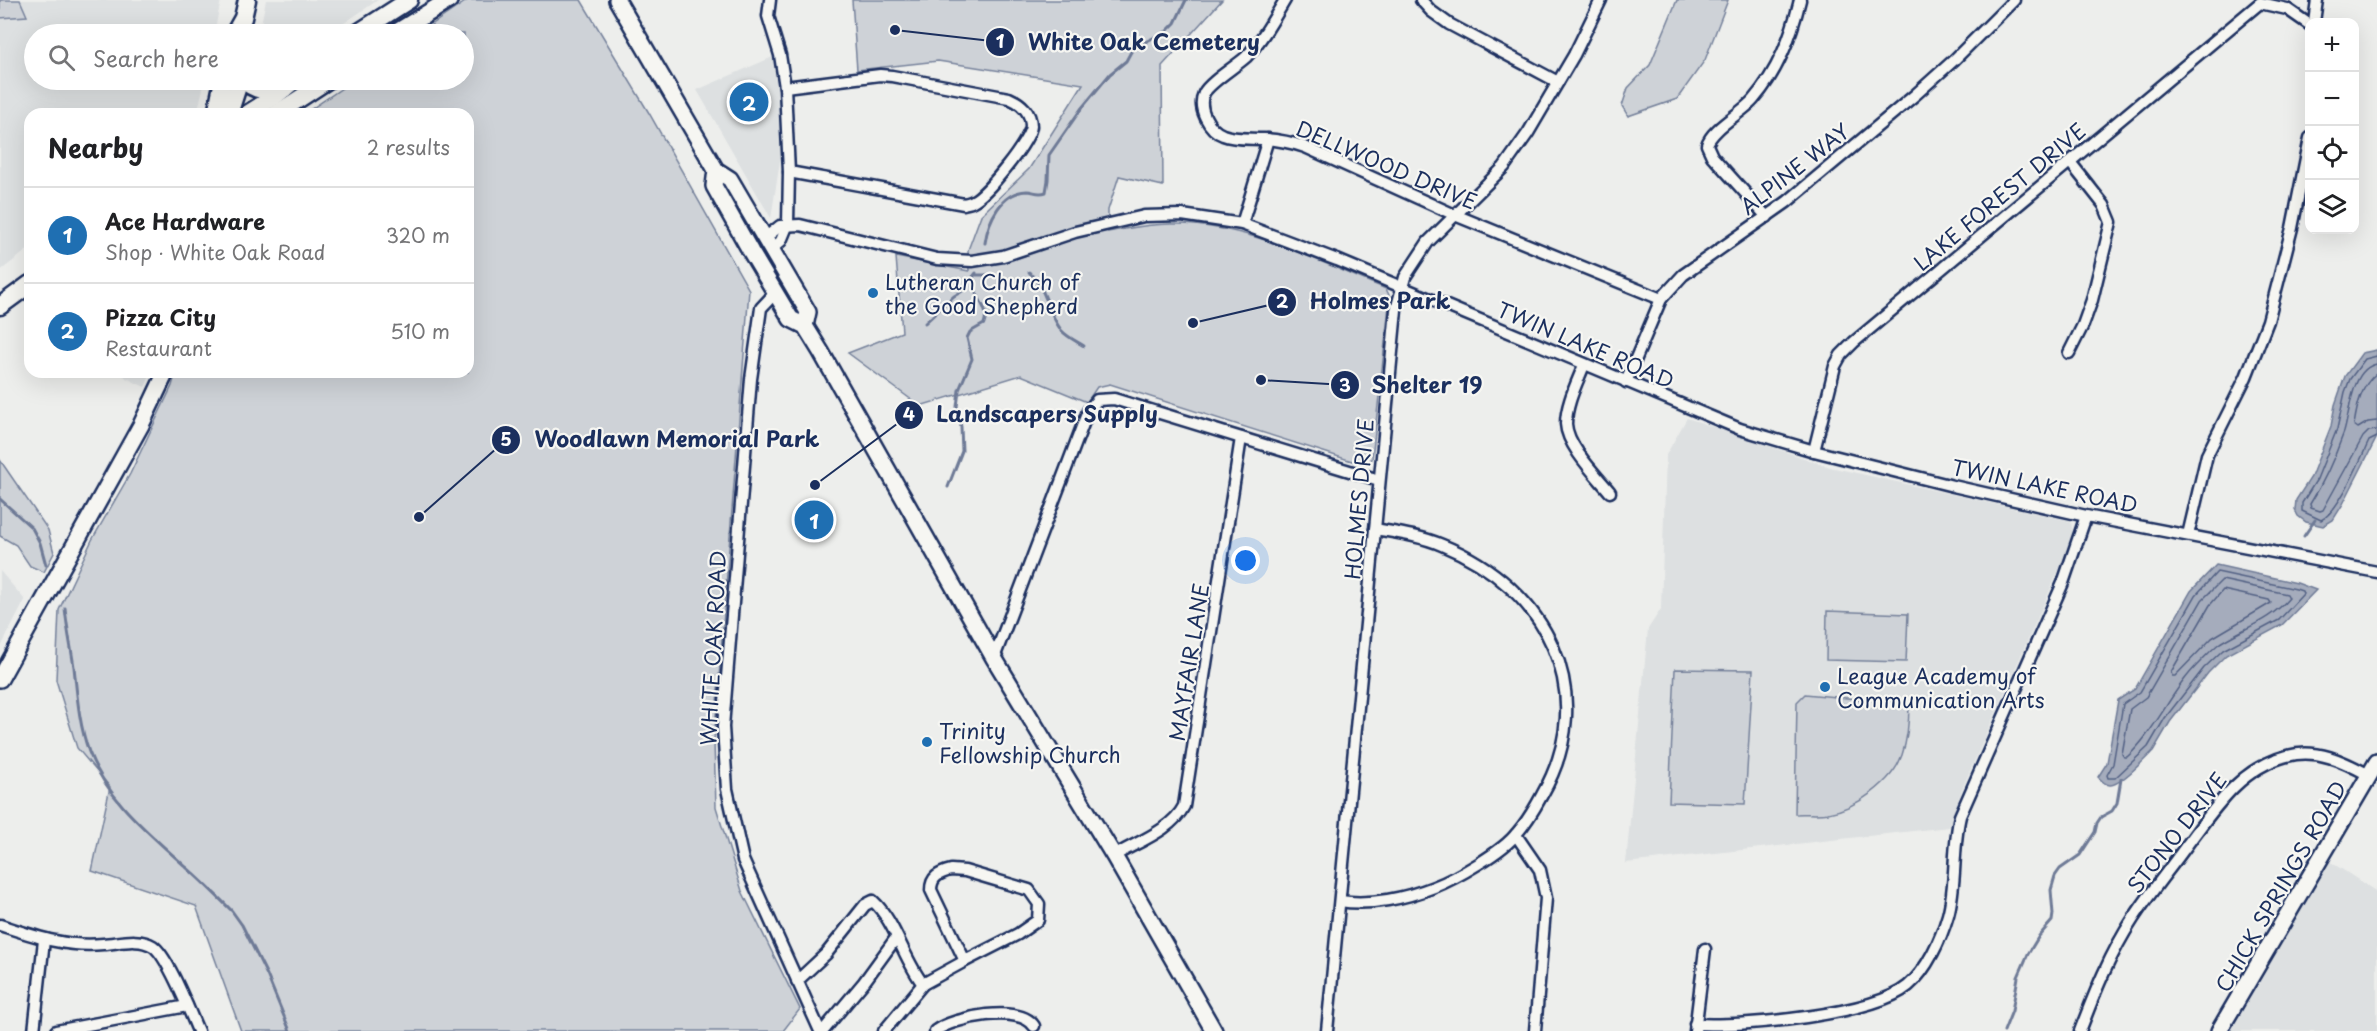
<!DOCTYPE html>
<meta charset="utf-8">
<style>
body{margin:0;font-family:"Playpen Sans",sans-serif;background:#f2f2f2;color:#202124}
.controls{position:absolute;right:18px;top:18px;display:grid;overflow:hidden;border-radius:12px;box-shadow:0 6px 24px #0002}
.controls button{width:54px;height:54px;display:grid;place-items:center;padding:0;border:0;border-bottom:2px solid #e0e0e0;background:#fff;color:#202124;font:30px sans-serif}
.you{position:absolute;left:1246px;top:561px;width:21px;height:21px;margin:-15px;border:4px solid #fff;border-radius:50%;background:#1a73e8;box-shadow:0 0 0 9px #1a73e833}
.badge{display:grid;place-items:center;width:39px;height:39px;border-radius:50%;background:#1f6fb2;color:#fff;font-size:20px;font-weight:700}
.pin{position:absolute;translate:-50% -50%;border:3px solid #fff;box-shadow:0 2px 6px #0006}
.list{margin:0;padding:0;list-style:none}
h2{display:flex;justify-content:space-between;align-items:center;height:78px;margin:0;padding:0 24px;font-size:26px}
h2 small{font-size:20px;font-weight:400;color:#757577}
.list li{display:grid;grid-template-columns:39px 1fr auto;gap:18px;align-items:center;box-sizing:border-box;height:96px;padding:0 24px;border-top:2px solid #e0e0e0}
.list b{display:block;font-size:22px;white-space:nowrap}
.list p{margin:0;font-size:20px;white-space:nowrap;color:#757577}
.list em{font-size:20px;font-style:normal;color:#757577}
.icon{flex:none;width:33px;height:33px;fill:none;stroke:currentColor;stroke-width:2;stroke-linecap:round;stroke-linejoin:round}
.map{position:relative;flex:none;width:2377px;height:1031px;overflow:hidden}
.search{position:absolute;background:#fff;box-shadow:0 6px 24px #0002;left:24px;top:24px;width:450px;height:66px;display:flex;align-items:center;gap:15px;box-sizing:border-box;padding:0 21px;border-radius:33px;color:#757577;font-size:22px}
.panel{position:absolute;background:#fff;box-shadow:0 6px 24px #0002;left:24px;top:108px;width:450px;height:270px;border-radius:18px}
.map>svg:first-child{display:block}
.built{fill:#dde0e1}
.green{fill:#ced2d7;stroke:#74809a;stroke-width:1.5}
.water{fill:#a5acbc;stroke:#6e7a96;stroke-width:1.5}
.lines{fill:none;stroke-linecap:round;stroke-linejoin:round}
.shore{stroke:#526184;stroke-width:1.5}
.stream{stroke:#6e7a96;stroke-width:3}
.street-casing{stroke:#1b2f5e;stroke-width:15}
.secondary-casing{stroke:#1b2f5e;stroke-width:20}
.primary-casing{stroke:#1b2f5e;stroke-width:21}
.street{stroke:#f6f6f2;stroke-width:10}
.secondary{stroke:#f6f6f2;stroke-width:15}
.primary{stroke:#f6f6f2;stroke-width:16}
.poi-dot{fill:#1f6fb2;stroke:#f6f6f2;stroke-width:2}
.labels{text-anchor:middle;dominant-baseline:central;stroke-width:4.5;stroke-linejoin:round;paint-order:stroke}
.street-label{font-size:21px;fill:#1b2f5e;stroke:#f6f6f2}
.poi-label{font-size:21px;fill:#1b2f5e;stroke:#f6f6f2;text-anchor:start}
.leader{fill:none;stroke:#1b2f5e;stroke-width:2}
.callout-dot{fill:#1b2f5e;stroke:#f6f6f2;stroke-width:2}
.mark-label{font-size:18px;text-anchor:middle;font-weight:bold;fill:#fff}
.callout-label{font-size:22px;text-anchor:middle;font-weight:bold;fill:#1b2f5e;stroke:#f6f6f2;stroke-width:4.5;stroke-linejoin:round;paint-order:stroke}
</style>
<div class="map">
<svg width="2377" height="1031" viewBox="0 0 2377 1031">
<rect width="100%" height="100%" fill="#edeeec"/>
<filter id="ink" filterUnits="userSpaceOnUse"><feTurbulence type="fractalNoise" baseFrequency=".0167" numOctaves="2"/><feDisplacementMap in="SourceGraphic" scale="12" xChannelSelector="R" yChannelSelector="G"/><feConvolveMatrix kernelMatrix="1 2 1 2 8 2 1 2 1" color-interpolation-filters="sRGB"/></filter>
<g filter="url(#ink)">
<g class="built">
<polygon points="0,0 221,0 214,34 34,34 34,80 205,80 197,114 30,114 30,248 0,271"/>
<polygon points="266,0 378,0 328,34 259,34"/>
<polygon points="775,56 782,149 771,218 697,90"/>
<polygon points="121,372 152,372 145,387 126,378"/>
<polygon points="1687,418 1830,467 2071,521 2073,538 1963,787 1949,827 1626,863 1648,629 1661,609 1666,455"/>
<polygon points="0,571 25,600 0,649"/>
<polygon points="2326,859 2377,892 2377,1031 2230,1031"/>
</g>
<g class="green">
<polygon points="0,0 20,0 27,16 0,18"/>
<polygon points="468,0 581,0 649,113 749,290 714,742 716,807 742,891 800,1009 783,1031 241,1031 196,906 92,871 110,787 77,748 56,680 59,610 92,540 130,474 172,386 176,372 468,372 468,114 304,114 354,80 464,80 464,34 418,34"/>
<path d="M852 0H1222L1162 66 1163 186 1119 176 1108 210V232C1131 228 1153 223 1177 224 1251 225 1319 262 1386 289L1390 297 1372 459 1366 463 1355 462 1110 384 1097 387 1087 402 1021 375 920 406 848 353 902 332 896 257 969 271 968 250 981 215 1029 169 1083 84 938 61 857 70Z"/>
<polygon points="1677,0 1728,0 1705,60 1677,99 1628,116 1622,106 1628,88 1650,65"/>
<polygon points="0,460 48,530 54,553 44,572 30,566 16,545 0,536"/>
<polygon points="1827,611 1908,614 1906,662 1826,660"/>
<polygon points="1675,669 1753,670 1745,804 1669,802"/>
<path d="M1805 694 1909 704C1909 721 1908 738 1902 755 1893 782 1855 809 1828 813 1818 815 1806 813 1795 814L1797 702Z"/>
</g>
<g class="water">
<polygon points="2377,350 2377,437 2343,504 2333,520 2323,526 2306,522 2298,516 2295,510 2296,500 2311,477 2331,426 2335,405 2345,376 2362,353"/>
<path d="M2216 565 2297 583 2316 590 2282 625 2226 655 2208 673 2170 722 2153 751C2146 758 2120 786 2110 785 2105 785 2101 780 2098 777L2107 763 2118 700 2135 689 2191 591Z"/>
</g>
<g class="lines">
<g class="shore">
<path d="M2377 356 2365 359 2350 379 2345 392 2337 429 2317 479 2302 503V511L2321 520C2339 512 2360 460 2369 441L2377 437"/>
<path d="M2377 364C2351 368 2350 413 2344 432 2335 457 2324 482 2310 504L2311 508 2320 511 2323 510 2363 437 2369 431 2377 430"/>
<path d="M2377 373C2361 385 2357 406 2354 425L2358 428 2368 422 2377 421"/>
<polygon points="2217,572 2296,589 2302,591 2303,594 2279,620 2223,650 2204,668 2165,718 2148,747 2115,778 2108,778 2107,775 2113,764 2123,704 2140,692 2196,595"/>
<path d="M2222 580 2287 594 2289 598C2271 620 2244 628 2220 643 2213 648 2206 656 2200 662 2171 690 2156 731 2127 757H2124L2122 754 2130 709 2146 697 2202 600Z"/>
<polygon points="2223,590 2269,600 2271,603 2212,638 2175,676 2172,676 2171,672 2210,605"/>
</g>
<g class="stream">
<path d="M985 243C988 221 1001 192 1027 191 1034 191 1038 195 1046 192L1048 180 1049 155 1081 109 1110 74 1126 61 1133 48 1167 31 1175 23 1186 0"/>
<path d="M1029 272C1047 289 1047 311 1061 330 1067 337 1076 341 1084 346"/>
<polyline points="975,275 988,275"/>
<polyline points="925,323 954,296 961,292 976,273"/>
<path d="M948 487 962 451 961 427 957 407 959 390 972 359 967 338 970 332 984 324C989 310 981 305 976 292 975 288 974 282 973 278"/>
<polyline points="0,499 32,528 40,543 46,565"/>
<polyline points="2304,536 2315,520"/>
<path d="M65 608C67 628 71 647 74 667 77 695 79 725 89 752 108 801 149 833 186 867 202 881 217 896 232 911L242 925 267 975 290 1031"/>
<polyline points="2004,1031 2012,1011 2018,977 2028,954 2039,936 2052,921 2053,914 2051,890 2055,876 2060,869 2080,855 2095,832 2097,823 2101,817 2112,811 2117,803 2121,779"/>
</g>
<defs>
<g id="street">
<polyline points="770,0 768,16 780,55 785,87 789,172 788,224 781,241 772,249"/>
<path d="M1285 0C1273 20 1262 40 1246 57 1235 67 1210 82 1204 93 1197 108 1209 130 1223 135 1235 140 1251 138 1264 139 1279 140 1291 142 1305 147L1455 215 1661 299"/>
<polyline points="1421,0 1431,11 1449,24 1558,82"/>
<polyline points="2314,22 2317,0"/>
<path d="M785 87 880 75 892 76 1009 98C1021 103 1031 112 1031 126 1030 141 987 194 973 201 970 203 967 203 964 204L789 172"/>
<path d="M1767 217 1712 156 1707 145C1711 129 1742 113 1753 100 1778 71 1791 37 1800 0"/>
<polyline points="1242,224 1268,139"/>
<polyline points="765,238 780,226 800,225 937,259 972,261 1003,256 1075,232 1144,216 1182,215 1242,224 1337,260 1740,429 1814,451 1953,486 2086,516 2377,572"/>
<polyline points="776,292 761,308 751,379 723,727 727,789 743,860 820,1031"/>
<polyline points="2069,353 2083,325 2092,300 2111,222 2104,205 2070,162"/>
<path d="M1584 365C1577 383 1566 404 1566 424 1567 446 1596 475 1610 492"/>
<polyline points="1626,382 1661,299 1683,275 1787,202 1915,95 1954,60 2014,0"/>
<polyline points="1814,451 1835,366 1841,355 1854,342 2260,3 2287,9 2310,25"/>
<polyline points="2188,535 2207,455 2246,377 2268,321 2292,228 2310,138"/>
<polyline points="994,658 1088,411 1097,400 1114,399 1379,480"/>
<polyline points="1516,835 1540,870 1546,898 1535,1031"/>
<path d="M1114 856C1137 842 1172 830 1184 806L1241 438"/>
<path d="M951 870 965 871 1029 890 1039 904 1038 920 1018 934 965 961 931 890C931 877 939 873 951 870Z"/>
<path d="M1340 901C1370 906 1406 898 1434 887 1455 879 1504 851 1517 833 1527 822 1535 808 1542 795 1601 692 1546 587 1442 545 1421 536 1398 533 1375 529"/>
<path d="M0 925C34 936 67 948 103 944 119 943 139 937 153 946 168 956 190 1013 198 1031"/>
<path d="M797 981 826 954 865 905 873 901C895 921 904 960 923 984"/>
<path d="M1695 1024C1742 1027 1873 1015 1908 986 1927 970 1941 939 1948 915 1957 883 1952 849 1960 816L2063 583 2086 516"/>
<polyline points="34,1031 44,940"/>
<polyline points="56,1031 187,1006"/>
<polyline points="823,1031 864,982 896,938"/>
<polyline points="884,1031 923,984 965,961"/>
<path d="M935 1031C954 1017 1020 1004 1034 1026"/>
<polyline points="1327,1031 1396,310 1405,277 1428,242 1504,167 1528,133 1574,55 1601,0"/>
<polyline points="1695,1031 1705,949"/>
<path d="M2080 1031C2095 992 2110 954 2133 919 2149 894 2169 870 2187 845 2214 809 2240 768 2287 756 2317 748 2343 761 2369 775"/>
</g>
<g id="secondary">
<polyline points="617,0 716,170 730,179 808,312 805,326"/>
<polyline points="716,170 714,186 751,252 791,319 805,326 821,352 994,658 1114,856 1214,1031"/>
<polyline points="0,679 141,425 166,372"/>
<polyline points="2219,1031 2377,762"/>
</g>
<g id="primary">
<polyline points="234,34 243,18 247,0"/>
<polyline points="356,34 409,0"/>
<polyline points="394,34 449,0"/>
<path d="M244 80C253 91 270 93 284 89"/>
<polyline points="216,114 223,80"/>
<polyline points="229,114 240,80"/>
<polyline points="247,114 274,97 295,80"/>
<polyline points="276,114 328,80"/>
<polyline points="0,306 30,284"/>
</g>
</defs>
<use href="#street" class="street-casing"/>
<use href="#secondary" class="secondary-casing"/>
<use href="#primary" class="primary-casing"/>
<use href="#street" class="street"/>
<use href="#secondary" class="secondary"/>
<use href="#primary" class="primary"/>
</g>
</g>
<g class="poi-dot">
<circle cx="873" cy="293" r="6"/>
<circle cx="1825" cy="687" r="6"/>
<circle cx="927" cy="742" r="6"/>
</g>
<g class="labels">
<g class="street-label">
<text transform="translate(1387 164) rotate(23)">DELLWOOD DRIVE</text>
<text transform="translate(1794 168) rotate(-38)">ALPINE WAY</text>
<text transform="translate(1999 196) rotate(-40)">LAKE FOREST DRIVE</text>
<text transform="translate(1586 344) rotate(23)">TWIN LAKE ROAD</text>
<text transform="translate(2045 485) rotate(12)">TWIN LAKE ROAD</text>
<text transform="translate(1358 499) rotate(-85)">HOLMES DRIVE</text>
<text transform="translate(712 648) rotate(-87)">WHITE OAK ROAD</text>
<text transform="translate(1188 662) rotate(-81)">MAYFAIR LANE</text>
<text transform="translate(2176 832) rotate(-52)">STONO DRIVE</text>
<text transform="translate(2280 886) rotate(-60)">CHICK SPRINGS ROAD</text>
</g>
<g class="poi-label">
<text x="885" y="281">Lutheran Church of<tspan x="885" dy="24">the Good Shepherd</tspan></text>
<text x="1837" y="675">League Academy of<tspan x="1837" dy="24">Communication Arts</tspan></text>
<text x="939" y="730">Trinity<tspan x="939" dy="24">Fellowship Church</tspan></text>
</g>
</g>
<path class="leader" d="M895 30L1000 42M1193 323L1282 302M1261 380L1345 385M815 485L909 415M419 517L506 440"/>
<g class="callout-dot">
<circle cx="895" cy="30" r="6"/>
<circle cx="1193" cy="323" r="6"/>
<circle cx="1261" cy="380" r="6"/>
<circle cx="815" cy="485" r="6"/>
<circle cx="419" cy="517" r="6"/>
<circle cx="1000" cy="42" r="15"/>
<circle cx="1282" cy="302" r="15"/>
<circle cx="1345" cy="385" r="15"/>
<circle cx="909" cy="415" r="15"/>
<circle cx="506" cy="440" r="15"/>
</g>
<g class="mark-label">
<text x="1000" y="48">1</text>
<text x="1282" y="308">2</text>
<text x="1345" y="392">3</text>
<text x="909" y="421">4</text>
<text x="506" y="446">5</text>
</g>
<g class="callout-label">
<text x="1144" y="50">White Oak Cemetery</text>
<text x="1380" y="309">Holmes Park</text>
<text x="1427" y="393">Shelter 19</text>
<text x="1047" y="422">Landscapers Supply</text>
<text x="677" y="447">Woodlawn Memorial Park</text>
</g>
</svg>
<div class="controls">
<button>+</button>
<button>−</button>
<button><svg class="icon" aria-label="locate" viewBox="0 0 24 24"><circle cx="12" cy="12" r="6"/><path d="M12 2v4M12 18v4M2 12h4M18 12h4"/></svg></button>
<button><svg class="icon" aria-label="layers" viewBox="0 0 24 24"><path d="M12 4l9 5-9 5-9-5zM3 14l9 5 9-5"/></svg></button>
</div>
<div class="you"></div>
<div class="pin badge" style="left:814px;top:520px">1</div>
<div class="pin badge" style="left:749px;top:102px">2</div>
<div class="search"><svg class="icon" aria-label="search" viewBox="0 0 24 24"><circle cx="10" cy="10" r="6"/><path d="M15 15l6 6"/></svg>Search here</div>
<section class="panel">
<h2>Nearby<small>2 results</small></h2>
<ul class="list">
<li><span class="badge">1</span><div><b>Ace Hardware</b><p>Shop · White Oak Road</p></div><em>320 m</em></li>
<li><span class="badge">2</span><div><b>Pizza City</b><p>Restaurant</p></div><em>510 m</em></li>
</ul>
</section>
</div>
